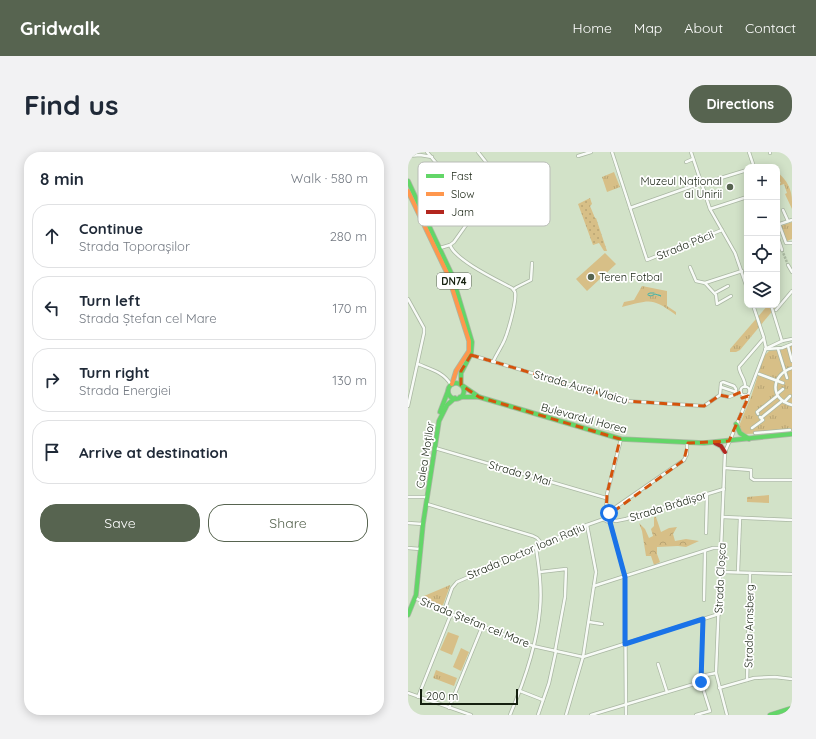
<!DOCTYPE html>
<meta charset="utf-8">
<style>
body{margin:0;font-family:Quicksand,sans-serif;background:#f2f2f3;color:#1f2937}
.controls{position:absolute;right:12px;top:12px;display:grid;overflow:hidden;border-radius:8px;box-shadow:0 2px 10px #0003}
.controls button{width:36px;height:36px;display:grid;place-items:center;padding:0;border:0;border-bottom:1px solid #e0e1e3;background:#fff;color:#1f2937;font:20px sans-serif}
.scale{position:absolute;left:12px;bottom:10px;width:98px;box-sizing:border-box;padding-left:4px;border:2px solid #15200f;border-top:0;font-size:11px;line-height:14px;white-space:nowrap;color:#15200f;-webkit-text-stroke:3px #fff;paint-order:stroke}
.stop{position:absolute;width:12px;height:12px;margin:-9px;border:3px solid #1a73e8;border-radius:50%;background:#fff}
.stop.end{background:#1a73e8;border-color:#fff;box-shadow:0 1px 4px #0008}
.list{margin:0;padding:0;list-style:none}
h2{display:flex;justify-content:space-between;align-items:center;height:52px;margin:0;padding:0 16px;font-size:17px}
h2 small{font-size:13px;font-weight:400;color:#747a83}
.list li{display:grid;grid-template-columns:26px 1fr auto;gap:12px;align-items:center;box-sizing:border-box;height:64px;margin:0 8px 8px;padding:0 8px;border:1px solid #e0e1e3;border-radius:16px}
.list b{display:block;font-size:15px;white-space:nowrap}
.list p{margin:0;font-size:13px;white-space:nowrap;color:#747a83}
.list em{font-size:13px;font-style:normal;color:#747a83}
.actions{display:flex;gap:8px;padding:12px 16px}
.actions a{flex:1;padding:9px 0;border:1px solid #576450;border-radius:16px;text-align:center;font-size:14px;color:#576450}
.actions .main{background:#576450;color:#fff}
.icon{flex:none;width:22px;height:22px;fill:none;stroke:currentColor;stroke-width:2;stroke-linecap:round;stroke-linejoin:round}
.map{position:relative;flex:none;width:384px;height:563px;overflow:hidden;border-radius:16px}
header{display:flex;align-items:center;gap:24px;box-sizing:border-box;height:56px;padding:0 20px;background:#576450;color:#fff}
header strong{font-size:19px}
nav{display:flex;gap:22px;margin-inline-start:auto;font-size:14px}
.intro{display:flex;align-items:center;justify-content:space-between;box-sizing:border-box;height:96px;padding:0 24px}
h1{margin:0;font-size:28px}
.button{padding:10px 18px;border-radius:16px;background:#576450;color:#fff;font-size:14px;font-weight:700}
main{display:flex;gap:24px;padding:0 24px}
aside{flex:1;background:#fff;border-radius:16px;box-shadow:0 2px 10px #0003}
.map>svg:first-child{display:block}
.grass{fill:url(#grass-tufts)}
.forest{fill:url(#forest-crowns)}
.garden{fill:url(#garden-dots)}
.pitch{fill:#d7bf87}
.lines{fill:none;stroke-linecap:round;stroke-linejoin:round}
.stream{stroke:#42b4ac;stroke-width:1}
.street-tunnel{stroke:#acbba3;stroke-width:2.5;stroke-dasharray:2.5 1;stroke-linecap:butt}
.street-casing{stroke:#aab7a3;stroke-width:4}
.fast-casing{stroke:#aab7a3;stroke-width:5.5}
.slow-casing{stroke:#aab7a3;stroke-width:5.5}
.jam-casing{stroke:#aab7a3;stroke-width:5.5}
.street{stroke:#f8fbf7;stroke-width:2.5}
.fast{stroke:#63d668;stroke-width:4}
.slow{stroke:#ff974d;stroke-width:4}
.jam{stroke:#b3261e;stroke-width:4}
.route{stroke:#1a73e8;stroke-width:5}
.marked{fill:none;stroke:#d3530c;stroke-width:3;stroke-dasharray:8 5;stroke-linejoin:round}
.poi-dot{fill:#576450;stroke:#fff;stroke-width:1.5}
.labels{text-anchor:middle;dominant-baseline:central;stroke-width:3.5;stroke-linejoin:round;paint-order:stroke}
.shield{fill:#fff;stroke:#5b6357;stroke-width:1}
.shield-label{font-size:10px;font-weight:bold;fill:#15200f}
.poi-label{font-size:11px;fill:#15200f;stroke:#fff;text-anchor:end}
.street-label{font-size:11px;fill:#15200f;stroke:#fff}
.key{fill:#fff;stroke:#b9bcb7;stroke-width:1}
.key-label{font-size:11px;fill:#15200f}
</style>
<header>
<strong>Gridwalk</strong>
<nav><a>Home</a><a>Map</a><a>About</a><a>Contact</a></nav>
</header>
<div class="intro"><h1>Find us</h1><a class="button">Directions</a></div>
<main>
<aside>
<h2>8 min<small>Walk · 580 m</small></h2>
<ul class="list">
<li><svg class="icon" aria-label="ahead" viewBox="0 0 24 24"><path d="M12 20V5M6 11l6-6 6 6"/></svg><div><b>Continue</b><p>Strada Toporașilor</p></div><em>280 m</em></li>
<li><svg class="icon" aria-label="left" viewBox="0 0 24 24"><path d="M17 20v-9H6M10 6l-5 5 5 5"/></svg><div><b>Turn left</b><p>Strada Ștefan cel Mare</p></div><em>170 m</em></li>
<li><svg class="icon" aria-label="right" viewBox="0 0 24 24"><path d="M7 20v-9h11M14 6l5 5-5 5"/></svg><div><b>Turn right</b><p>Strada Energiei</p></div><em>130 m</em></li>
<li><svg class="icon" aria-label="arrive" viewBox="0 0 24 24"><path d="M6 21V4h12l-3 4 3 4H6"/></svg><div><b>Arrive at destination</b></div></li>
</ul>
<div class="actions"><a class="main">Save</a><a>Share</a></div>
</aside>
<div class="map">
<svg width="384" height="563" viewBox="0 0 384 563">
<defs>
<pattern id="grass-tufts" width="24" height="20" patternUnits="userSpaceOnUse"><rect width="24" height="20" fill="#d7bf87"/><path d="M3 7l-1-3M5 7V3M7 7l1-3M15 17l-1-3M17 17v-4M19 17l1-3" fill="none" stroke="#b8a473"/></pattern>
<pattern id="forest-crowns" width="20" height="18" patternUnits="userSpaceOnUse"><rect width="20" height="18" fill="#d7bf87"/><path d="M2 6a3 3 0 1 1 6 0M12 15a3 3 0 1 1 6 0" fill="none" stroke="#b8a473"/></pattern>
<pattern id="garden-dots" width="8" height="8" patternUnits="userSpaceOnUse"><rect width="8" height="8" fill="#d7bf87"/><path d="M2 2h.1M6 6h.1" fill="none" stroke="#b8a473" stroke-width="1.8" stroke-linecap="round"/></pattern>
</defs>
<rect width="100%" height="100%" fill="#d2e2c8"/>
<g class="grass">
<polygon points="206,20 212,35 199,40 194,25"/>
<path d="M369 20C379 28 384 37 384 50V57L377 42 379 41 376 32 370 34V33L373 31 370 26H369Z"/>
<polygon points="384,70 384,87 379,89 372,74"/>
<path d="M234 134 259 139V154L268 160V163C243 145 243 148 214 155L216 150 226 148Z"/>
<polygon points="360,153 366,153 367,156 332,198 328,200 322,200 322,197"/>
<polygon points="384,193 384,278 362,281 337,282 334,280 331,274 343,245 356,204 361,199 369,198"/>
<polygon points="361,343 361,351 339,350 339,345"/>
<polygon points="42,433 42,434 35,453 32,454 15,446 16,444"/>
<polygon points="28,518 49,526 46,534 25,526"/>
</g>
<polygon class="forest" points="246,365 248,365 253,380 261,376 269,375 265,382 267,389 278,387 291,389 278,395 270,394 249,395 249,402 252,410 246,413 243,404 238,404 234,379 231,371 237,377 241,386 245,384 243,377 246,374"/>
<polygon class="garden" points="182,46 184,52 182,54 187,66 188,66 199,99 196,99 191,91 185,93 170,52"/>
<g class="pitch">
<polygon points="197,101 208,112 179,139 168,127"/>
<polygon points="40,480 51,484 44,503 32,498"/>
<polygon points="53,496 61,500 53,519 45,515"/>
</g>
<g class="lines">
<g class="stream">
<polyline points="240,142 242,141 246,141"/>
<polyline points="240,143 243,144 247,142 253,144 251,143"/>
</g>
<polyline class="street-tunnel" points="374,98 380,113"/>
<defs>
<g id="street">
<polyline points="19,0 29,12 54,67 58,73"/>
<polyline points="204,0 239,108 314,78"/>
<polyline points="283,0 302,57 327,101 339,136"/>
<polyline points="341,0 346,15"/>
<polyline points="362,0 362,1"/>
<polyline points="0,4 12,3 24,5"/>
<polyline points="170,4 183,0"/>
<polyline points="278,10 285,7"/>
<polyline points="293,32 339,18"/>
<polyline points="222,56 293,31"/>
<polyline points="302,57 339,45"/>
<polyline points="375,58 380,69"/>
<polyline points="371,72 378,91 384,91"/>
<polyline points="369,73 384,68"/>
<polyline points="369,83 374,98"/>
<path d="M42 93C47 108 89 128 104 136L107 140C109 149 99 185 94 193 91 199 88 203 85 210"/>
<polyline points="32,96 42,93 46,90 90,28 89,24 70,0"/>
<polyline points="380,113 384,120"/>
<polyline points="282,115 288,129 297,131 334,119"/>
<polyline points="297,131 308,143 309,152 323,144"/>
<polyline points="106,137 109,135 123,128 124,111"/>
<polyline points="307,141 320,134"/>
<polyline points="0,147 16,176 16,181 0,254"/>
<polyline points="363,153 374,189"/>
<polyline points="368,158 384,139"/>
<polyline points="380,194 384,209"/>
<polyline points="357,197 374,189 384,187"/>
<polyline points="358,197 374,196 384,192"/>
<polyline points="370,197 379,226"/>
<polyline points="63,203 218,249 296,254 312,243 321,245 333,240"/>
<path d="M10 212C22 217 36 220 43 233"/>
<path d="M384 216C363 223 361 247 384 253"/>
<polyline points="351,222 375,231"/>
<circle cx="337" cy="239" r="4.5"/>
<polyline points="313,235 328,240"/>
<path d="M337 235C338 227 331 222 331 215L356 186 345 153"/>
<polyline points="342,238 358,196 356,187"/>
<polyline points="369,242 375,237"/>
<polyline points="312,243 313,231 315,230 326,234 328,237 327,242"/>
<polyline points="376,250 382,244"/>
<polyline points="350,262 349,260 369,244"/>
<polyline points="353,266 374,249"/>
<polyline points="344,276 355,268 352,265"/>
<polyline points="347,281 382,278"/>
<polyline points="27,296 198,346"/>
<polyline points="317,316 343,318 343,326 346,328 384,328"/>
<polyline points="0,345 19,345"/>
<polyline points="19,352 125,384 129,386 135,393"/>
<circle cx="200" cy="365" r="4.5"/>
<polyline points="198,361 199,342 213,287"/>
<polyline points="202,362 205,357 276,308 279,302 279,291"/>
<polyline points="315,365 384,368"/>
<polyline points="204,368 208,369 218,367 316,337"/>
<polyline points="202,370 217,425 218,563"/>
<polyline points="0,371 15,372"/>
<polyline points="298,381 299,342"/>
<polyline points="0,396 12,397"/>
<polyline points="132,420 158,417 157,445 147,499"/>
<polyline points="313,420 384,422"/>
<polyline points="330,420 332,366"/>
<polyline points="186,434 305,396 314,396"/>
<polyline points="7,446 43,462 125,494 175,505 311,462"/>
<polyline points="296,448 297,399"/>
<polyline points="36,459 44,436 49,430 179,373 196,367"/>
<polyline points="181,470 194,472"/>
<polyline points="250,512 259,540"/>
<polyline points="293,524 308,521"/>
<polyline points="339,528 342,421"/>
<polyline points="311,536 346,526 367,525 384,527"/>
<polyline points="112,539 135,548"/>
<polyline points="0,541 63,563"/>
<polyline points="10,545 43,462"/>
<polyline points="41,556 74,475"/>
<path d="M102 563C116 530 129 493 132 457 134 436 131 416 128 396"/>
<polyline points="130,563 141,531 148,499"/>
<polyline points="158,563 175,505 188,420 179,373"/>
<polyline points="183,563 293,530"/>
<polyline points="288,563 302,559 293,530 295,467"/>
<polyline points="319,563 308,521 317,300 339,248 340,244"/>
</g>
<g id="fast">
<polyline points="0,29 44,123 64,190 63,202 53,221 53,233"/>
<circle cx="48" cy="239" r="8"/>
<polyline points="55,234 71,245 213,287 296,291 384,282"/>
<polyline points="52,245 71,245"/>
<polyline points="32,260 40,239"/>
<polyline points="328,272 332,281 341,287"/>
<polyline points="0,463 8,443 15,372 31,269 39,253 47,246"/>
<polyline points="362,563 384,556"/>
</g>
<g id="slow">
<polyline points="0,39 40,123 61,189 61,199 48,219 44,232"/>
<polyline points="383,563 384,563"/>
</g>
<polyline id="jam" points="307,291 313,294 317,300"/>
</defs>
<use href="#street" class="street-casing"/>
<use href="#fast" class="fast-casing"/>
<use href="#slow" class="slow-casing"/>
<use href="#jam" class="jam-casing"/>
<use href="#street" class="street"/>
<use href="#fast" class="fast"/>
<use href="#slow" class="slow"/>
<use href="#jam" class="jam"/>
</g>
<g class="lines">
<polyline class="route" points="201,361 204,364 204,367 202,370 217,425 217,492 295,467 293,530"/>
</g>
<path class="marked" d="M63 203 218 249 296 254 312 243 321 245 333 240 334 246 340 244V246L321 289 280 291 276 308 202 362 198 361 199 342 212 287 71 245 53 233V219Z"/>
<g class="poi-dot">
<circle cx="322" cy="35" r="4"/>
<circle cx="183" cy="125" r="4"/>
</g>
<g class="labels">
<rect class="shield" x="29" y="121" width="34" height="16" rx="3"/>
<g class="shield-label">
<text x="46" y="129">DN74</text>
</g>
<g class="poi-label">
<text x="314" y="29">Muzeul Național<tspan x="314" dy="13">al Unirii</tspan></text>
<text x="191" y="125" text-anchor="start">Teren Fotbal</text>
</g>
<g class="street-label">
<text transform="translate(277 93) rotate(-22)">Strada Păcii</text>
<text transform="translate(173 235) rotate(16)">Strada Aurel Vlaicu</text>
<text transform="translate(176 266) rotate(15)">Bulevardul Horea</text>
<text transform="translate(17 303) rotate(-81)">Calea Moților</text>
<text transform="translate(112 321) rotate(16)">Strada 9 Mai</text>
<text transform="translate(260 354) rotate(-17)">Strada Brădișor</text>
<text transform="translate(118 399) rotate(-23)">Strada Doctor Ioan Rațiu</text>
<text transform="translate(312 426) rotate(-87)">Strada Cloșca</text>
<text transform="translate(67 470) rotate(22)">Strada Ștefan cel Mare</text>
<text transform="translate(341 474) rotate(-89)">Strada Arnsberg</text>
</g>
</g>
<rect x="10" y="10" width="132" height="64" rx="6" class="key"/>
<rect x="18" y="22" width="18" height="4" fill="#63d668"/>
<rect x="18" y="40" width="18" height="4" fill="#ff974d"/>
<rect x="18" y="58" width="18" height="4" fill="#b3261e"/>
<g class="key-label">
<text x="43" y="28">Fast</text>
<text x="43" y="46">Slow</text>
<text x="43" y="64">Jam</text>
</g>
</svg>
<div class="controls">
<button>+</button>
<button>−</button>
<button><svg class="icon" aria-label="locate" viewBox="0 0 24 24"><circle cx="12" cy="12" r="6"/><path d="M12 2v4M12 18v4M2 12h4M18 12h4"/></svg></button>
<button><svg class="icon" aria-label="layers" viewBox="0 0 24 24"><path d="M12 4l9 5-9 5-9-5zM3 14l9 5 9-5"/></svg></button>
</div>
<div class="scale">200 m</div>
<div class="stop" style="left:201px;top:361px"></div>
<div class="stop end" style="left:293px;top:530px"></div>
</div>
</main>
